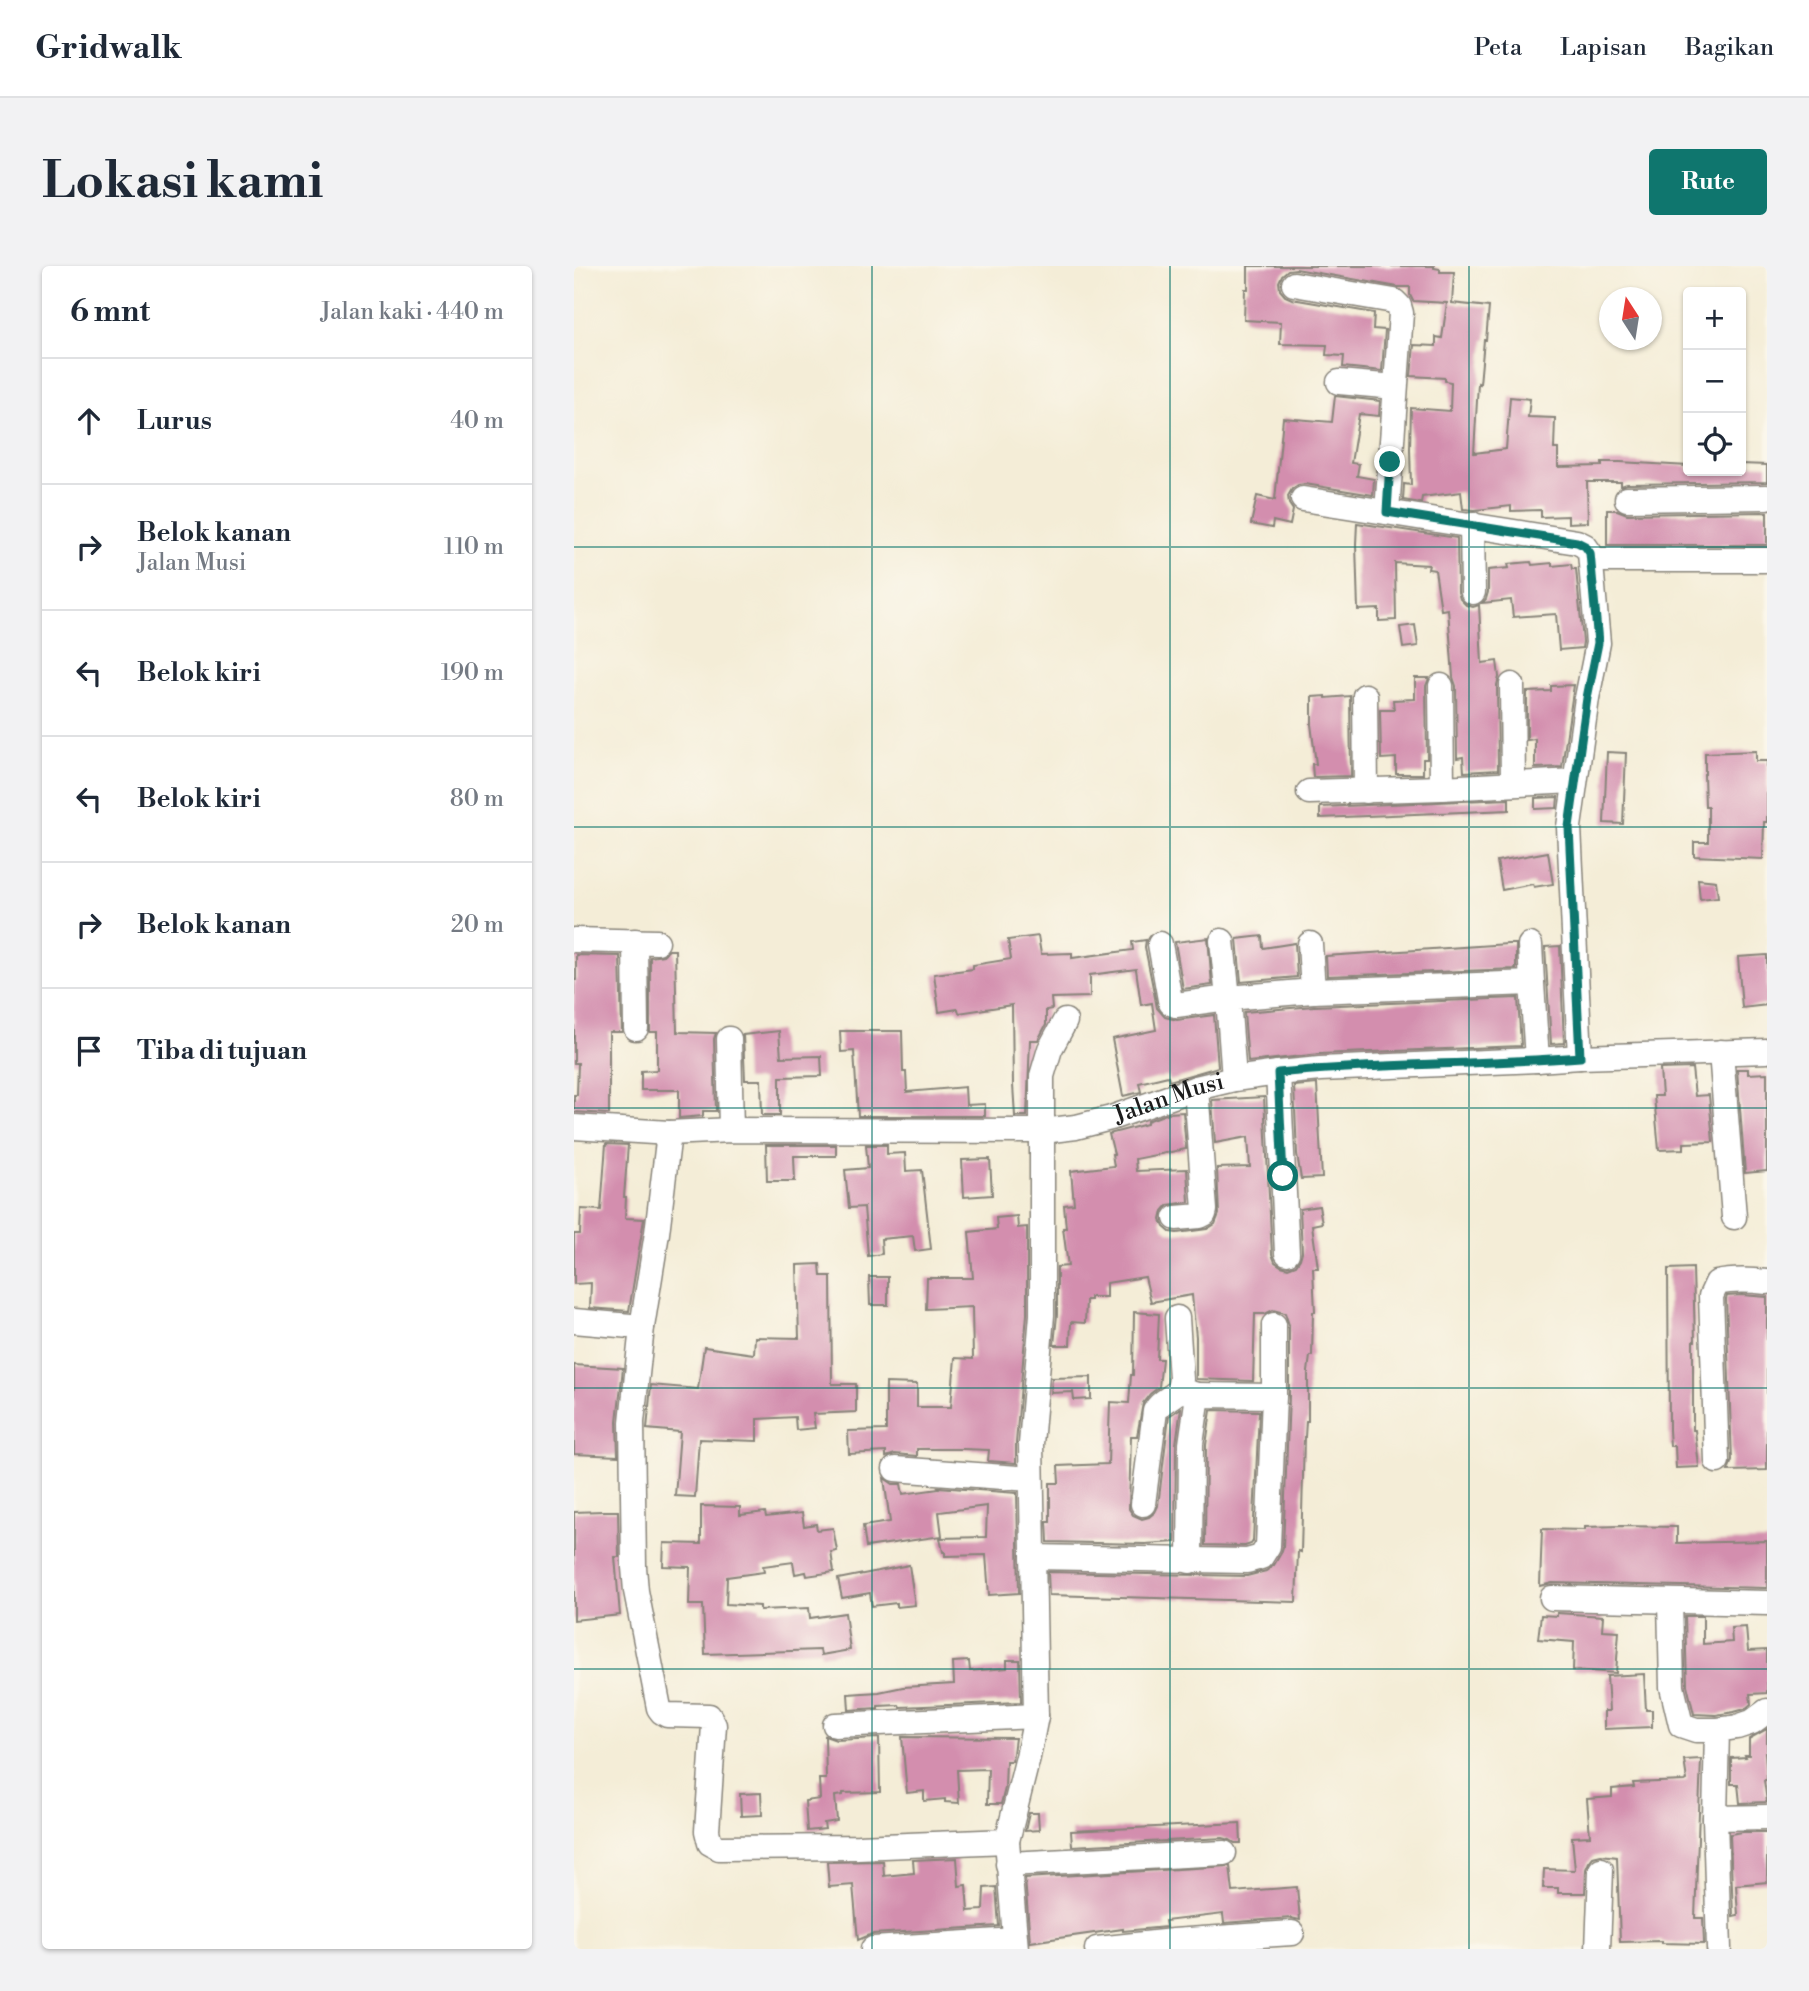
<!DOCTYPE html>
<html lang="id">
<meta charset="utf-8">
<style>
body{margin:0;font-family:"Libre Bodoni",serif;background:#f2f2f3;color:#1f2937}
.controls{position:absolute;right:21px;top:21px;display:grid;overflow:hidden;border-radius:7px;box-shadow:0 2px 5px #0004}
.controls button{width:63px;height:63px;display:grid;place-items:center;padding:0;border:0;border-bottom:2px solid #e0e1e3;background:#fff;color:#1f2937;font:35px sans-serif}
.compass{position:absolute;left:1025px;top:21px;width:63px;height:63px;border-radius:50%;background:#fff;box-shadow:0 2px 5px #0004;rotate:348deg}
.stop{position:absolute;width:21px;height:21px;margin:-16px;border:5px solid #0f766e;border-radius:50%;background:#fff}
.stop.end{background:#0f766e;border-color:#fff;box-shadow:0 2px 7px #0008}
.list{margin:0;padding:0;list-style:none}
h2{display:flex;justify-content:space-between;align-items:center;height:91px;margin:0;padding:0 28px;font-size:30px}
h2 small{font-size:23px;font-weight:400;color:#747a83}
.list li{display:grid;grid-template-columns:46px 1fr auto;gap:21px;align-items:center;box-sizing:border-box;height:126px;padding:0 28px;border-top:2px solid #e0e1e3}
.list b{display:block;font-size:26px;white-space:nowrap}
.list p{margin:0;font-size:23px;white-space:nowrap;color:#747a83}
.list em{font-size:23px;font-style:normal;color:#747a83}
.icon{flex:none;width:38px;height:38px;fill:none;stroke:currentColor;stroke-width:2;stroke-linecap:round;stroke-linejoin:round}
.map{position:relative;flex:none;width:1193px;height:1683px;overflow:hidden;border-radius:7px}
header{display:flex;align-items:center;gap:42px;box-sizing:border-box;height:98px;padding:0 35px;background:#fff;border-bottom:2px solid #e0e1e3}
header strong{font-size:33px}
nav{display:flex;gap:38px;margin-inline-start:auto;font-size:24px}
.intro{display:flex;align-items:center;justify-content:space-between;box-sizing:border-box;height:168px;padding:0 42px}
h1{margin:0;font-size:49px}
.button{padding:18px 32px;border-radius:7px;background:#0f766e;color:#fff;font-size:24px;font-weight:700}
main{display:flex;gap:42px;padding:0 42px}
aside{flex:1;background:#fff;border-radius:7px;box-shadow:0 2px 5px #0004}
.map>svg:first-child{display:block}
.building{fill:#d38eae}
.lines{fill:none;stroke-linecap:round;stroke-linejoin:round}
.minor-casing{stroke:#88847a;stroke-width:27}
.minor{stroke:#fff;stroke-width:24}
.route{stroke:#0f766e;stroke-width:9}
.grid{fill:none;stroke:#0f766e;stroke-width:2;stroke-opacity:0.55}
.labels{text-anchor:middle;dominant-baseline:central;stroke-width:5;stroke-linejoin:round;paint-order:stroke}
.street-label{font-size:24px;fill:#1c1c1c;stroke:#fbf7ec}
</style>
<header>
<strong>Gridwalk</strong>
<nav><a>Peta</a><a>Lapisan</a><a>Bagikan</a></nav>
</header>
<div class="intro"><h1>Lokasi kami</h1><a class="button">Rute</a></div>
<main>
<aside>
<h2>6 mnt<small>Jalan kaki · 440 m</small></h2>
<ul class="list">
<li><svg class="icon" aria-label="ahead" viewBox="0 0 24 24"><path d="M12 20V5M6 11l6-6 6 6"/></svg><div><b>Lurus</b></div><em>40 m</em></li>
<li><svg class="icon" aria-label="right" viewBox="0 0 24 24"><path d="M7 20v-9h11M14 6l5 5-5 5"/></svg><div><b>Belok kanan</b><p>Jalan Musi</p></div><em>110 m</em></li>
<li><svg class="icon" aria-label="left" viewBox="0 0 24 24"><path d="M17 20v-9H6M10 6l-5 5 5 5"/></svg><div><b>Belok kiri</b></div><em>190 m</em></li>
<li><svg class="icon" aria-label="left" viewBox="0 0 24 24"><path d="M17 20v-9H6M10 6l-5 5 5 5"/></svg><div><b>Belok kiri</b></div><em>80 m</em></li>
<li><svg class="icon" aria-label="right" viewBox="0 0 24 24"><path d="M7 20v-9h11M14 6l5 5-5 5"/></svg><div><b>Belok kanan</b></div><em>20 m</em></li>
<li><svg class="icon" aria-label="arrive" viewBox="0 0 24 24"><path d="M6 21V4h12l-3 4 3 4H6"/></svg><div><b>Tiba di tujuan</b></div></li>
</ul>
</aside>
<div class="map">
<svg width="1193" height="1683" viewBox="0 0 1193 1683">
<rect width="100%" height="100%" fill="#fbf7ec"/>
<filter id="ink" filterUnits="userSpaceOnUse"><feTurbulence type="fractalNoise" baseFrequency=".0143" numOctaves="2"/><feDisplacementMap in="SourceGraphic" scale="14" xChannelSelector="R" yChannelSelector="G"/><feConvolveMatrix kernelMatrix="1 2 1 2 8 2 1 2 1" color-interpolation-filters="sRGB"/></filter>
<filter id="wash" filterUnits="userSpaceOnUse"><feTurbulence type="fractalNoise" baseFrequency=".00686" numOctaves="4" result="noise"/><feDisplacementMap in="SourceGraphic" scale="28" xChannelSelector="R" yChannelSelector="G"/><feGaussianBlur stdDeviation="1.57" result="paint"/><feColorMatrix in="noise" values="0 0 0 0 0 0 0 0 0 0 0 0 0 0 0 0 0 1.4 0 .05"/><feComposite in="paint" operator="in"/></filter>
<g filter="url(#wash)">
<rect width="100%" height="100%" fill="#f4edd7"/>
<g id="blocks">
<g class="building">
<polygon points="674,0 860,0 860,2 866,3 866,6 880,6 878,37 915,41 912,74 910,74 906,118 904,117 900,187 932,183 936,131 956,133 954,151 981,152 980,183 984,183 984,201 1028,200 1028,196 1046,196 1114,200 1114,205 1167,205 1167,198 1193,199 1193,216 1053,218 1047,220 1047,216 1013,216 1014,256 994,257 994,250 967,251 967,244 937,245 937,240 901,244 889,243 887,226 848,231 847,237 829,234 830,218 837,219 836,183 837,142 876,145 877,116 871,115 871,112 837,110 840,79 862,80 862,71 868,72 873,37 839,35 836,29 836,21 824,21 722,3 714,4 708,9 705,16 706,24 711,30 718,33 800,47 799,63 811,64 808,105 769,101 770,90 752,89 753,79 706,78 707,56 670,54 671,23 674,23"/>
<polygon points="761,130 806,135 805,150 785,148 777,197 785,198 783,210 800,213 799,229 731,218 724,219 718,223 714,230 715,238 719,244 716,259 699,255 698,262 677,258 683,230 701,234 709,152 758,156"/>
<polygon points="1033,244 1043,244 1053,248 1193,246 1193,279 1033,279"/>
<polygon points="783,257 883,272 884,326 886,333 892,339 899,341 905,339 908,397 923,395 925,411 923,419 924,504 890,506 889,491 883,492 882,420 879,411 874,343 867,344 861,304 854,303 855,299 821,297 822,354 805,355 805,343 784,344 782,278"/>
<polygon points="957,296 958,299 978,297 978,300 997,298 998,303 1002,303 1009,376 1008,382 985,384 982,348 939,351 937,334 908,337 912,333 914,326 914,304 935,302 934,298"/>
<polygon points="841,359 844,380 829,382 826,361"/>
<polygon points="841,412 855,412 852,420 853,493 849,493 849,508 822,508 822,492 807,493 806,444 820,444 819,434 841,433"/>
<polygon points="1000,419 988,501 961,502 961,473 953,474 953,426 977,425 977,420"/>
<polygon points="752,430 752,432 776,430 777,510 739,511 738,498 742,498 737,458 738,458 738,431"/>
<polygon points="1182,485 1182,495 1193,495 1193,556 1190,556 1189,593 1120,590 1120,576 1134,576 1134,540 1131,540 1130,508 1131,508 1131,487"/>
<polygon points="1033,486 1052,487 1049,558 1030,557"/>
<polygon points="984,531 983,542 961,543 961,532"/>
<polygon points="935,533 935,544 746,552 746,541"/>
<polygon points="974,586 979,618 960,621 959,618 928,624 923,595"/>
<polygon points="1124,613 1142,615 1144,631 1126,633"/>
<polygon points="464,670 467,688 498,687 498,692 559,684 558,676 572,674 571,681 583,742 591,751 603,754 640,749 644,801 599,814 595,815 594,810 565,817 567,826 549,830 538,773 582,764 578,737 567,739 562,703 516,709 516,731 477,732 478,743 472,744 472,759 464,774 456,774 453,850 441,850 439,819 438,739 385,747 384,743 365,746 360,708 399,703 399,699 437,693 434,674"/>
<polygon points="688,670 689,682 721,677 723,711 667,716 663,673"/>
<polygon points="634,672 638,719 609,723 601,676"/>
<polygon points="934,678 942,678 942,703 753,710 752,690"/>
<polygon points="986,680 990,777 977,778 971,681"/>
<polygon points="95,684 101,684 103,766 142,767 140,773 142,845 129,845 129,850 105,852 105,824 67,824 67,805 83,804 83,766 76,766 76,691 89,689"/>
<polygon points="2,689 46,690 48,766 35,766 35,848 0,846 0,829 3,829 4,797 0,797 0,714 2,714"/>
<polygon points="1193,689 1193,739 1168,742 1164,691"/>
<polygon points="944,732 947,780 745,788 674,796 670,746 740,740"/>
<polygon points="205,765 207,791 247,790 248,810 206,811 206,849 188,849 187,814 171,814 169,769"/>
<polygon points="266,765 328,765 329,806 332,806 333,826 391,821 392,839 411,838 411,850 284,850 280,785 267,786"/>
<polygon points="1118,802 1121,830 1135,829 1139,876 1110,877 1110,883 1085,884 1080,830 1088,830 1086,803"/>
<polygon points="1163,803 1174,803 1174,808 1193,807 1193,905 1171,907"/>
<polygon points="743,818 748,912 727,913 723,888 720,820"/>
<polygon points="690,831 698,988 701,996 707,1000 714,1002 722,999 726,993 728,986 726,943 745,940 748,957 738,959 744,1002 739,1002 741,1046 739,1046 738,1090 736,1090 734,1106 734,1155 732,1155 731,1171 730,1171 727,1286 724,1285 722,1336 475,1329 474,1306 673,1310 692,1305 700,1299 707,1287 709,1281 715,1130 715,1059 711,1047 699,1044 691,1048 681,1048 679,1115 622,1113 622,1071 618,1029 577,1036 571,1011 532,1017 532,1031 516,1031 516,1034 512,1034 511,1057 497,1056 496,1079 480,1079 483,1049 483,1001 494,1000 489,962 492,962 490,939 500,938 497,905 540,900 538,888 540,888 535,868 573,858 573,855 595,847 609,846 612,883 561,893 562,905 613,903 615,936 594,939 589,945 587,954 590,961 596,966 603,967 633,963 641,958 645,948 643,902 676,901 674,871 641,877 638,834"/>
<polygon points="32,878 54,879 50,931 52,931 51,952 70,953 55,1045 16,1042 17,1017 0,1018 0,968 6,968 7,943 27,944"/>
<polygon points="192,879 262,879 262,890 220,890 221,915 193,915"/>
<polygon points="292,879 313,879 313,888 331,887 332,905 348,904 357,983 341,985 339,970 307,973 308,988 294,990 290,941 275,942 271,904 294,902"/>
<polygon points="416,893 418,929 390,931 388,894"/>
<polygon points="443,950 444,962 453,961 453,1048 442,1177 442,1197 414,1195 415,1184 389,1183 343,1183 343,1190 321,1188 312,1191 312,1186 275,1188 274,1165 312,1164 312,1117 343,1118 343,1141 377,1141 381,1092 399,1093 398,1041 352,1043 353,1012 399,1012 395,966 423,963 422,952"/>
<polygon points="246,998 247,1010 257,1010 258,1118 282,1118 282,1146 239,1148 241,1162 222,1164 221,1151 183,1153 183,1175 125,1173 121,1231 101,1230 106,1166 73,1163 77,1119 124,1123 130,1081 180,1088 181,1071 225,1072 223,999"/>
<polygon points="1119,1002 1121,1075 1119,1075 1119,1164 1121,1164 1125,1201 1102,1202 1101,1180 1096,1180 1095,1164 1094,1003"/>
<polygon points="295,1011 314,1011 314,1039 296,1039"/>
<polygon points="1168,1029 1193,1031 1193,1204 1154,1205 1158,1194 1152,1033 1153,1030"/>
<polygon points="560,1046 585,1048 583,1093 588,1093 585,1121 576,1128 569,1137 563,1170 557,1170 555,1243 559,1249 568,1253 575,1251 581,1246 584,1240 595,1150 607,1142 602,1178 601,1276 571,1278 474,1276 473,1256 476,1256 476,1217 485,1217 484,1200 534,1198 536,1136 555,1137 557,1109 559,1109"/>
<polygon points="0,1099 49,1102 43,1155 44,1190 0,1188"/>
<polygon points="517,1111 517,1133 500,1134 499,1126 477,1127 478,1112"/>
<polygon points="637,1144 685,1145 679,1275 677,1278 671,1280 631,1279 632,1179"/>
<polygon points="310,1212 319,1218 327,1218 329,1228 365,1223 364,1221 443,1227 445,1327 415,1329 412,1289 371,1290 371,1286 369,1286 366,1272 412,1271 413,1240 365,1246 368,1270 292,1281 289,1260 316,1256"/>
<polygon points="127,1240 166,1241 166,1249 191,1246 192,1251 228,1247 230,1260 242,1258 243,1264 259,1262 263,1285 257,1286 260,1306 233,1310 232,1306 221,1308 219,1296 189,1300 190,1306 153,1311 152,1338 186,1340 186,1344 235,1342 236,1352 271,1347 276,1384 247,1389 246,1384 131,1388 129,1339 115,1339 116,1301 89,1300 90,1277 127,1278"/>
<polygon points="29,1245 44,1245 45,1291 41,1291 46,1349 0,1354 0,1246"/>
<polygon points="1047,1260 1103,1261 1103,1277 1193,1275 1193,1322 978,1317 966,1320 968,1263 1011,1264 1011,1261"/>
<polygon points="335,1299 341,1339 323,1341 323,1337 298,1340 296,1327 268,1332 264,1313"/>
<polygon points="983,1347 1029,1350 1028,1364 1045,1365 1042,1407 999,1404 1000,1376 964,1373 967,1349 983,1350"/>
<polygon points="1111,1350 1129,1350 1129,1378 1158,1376 1157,1362 1172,1361 1174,1385 1193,1384 1193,1427 1176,1428 1177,1438 1171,1443 1160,1446 1142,1449 1120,1448 1113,1419"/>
<polygon points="433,1394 446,1394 447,1436 326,1441 325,1439 304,1440 304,1442 275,1444 274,1428 305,1426 329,1421 380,1418 379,1396 395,1395 396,1405 433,1402"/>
<polygon points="1070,1408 1072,1444 1078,1444 1078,1461 1030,1463 1030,1445 1035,1445 1033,1410"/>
<polygon points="1193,1463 1193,1486 1191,1486 1193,1514 1190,1514 1193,1536 1166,1537 1164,1518 1157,1518 1157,1492 1172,1491 1171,1489 1175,1489 1175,1473"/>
<polygon points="251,1470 262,1474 305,1472 306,1526 269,1527 269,1529 261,1530 263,1555 250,1557 251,1563 233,1565 231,1535 246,1533 245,1513 252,1513"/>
<polygon points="328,1471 441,1472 438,1495 432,1495 431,1522 427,1538 413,1538 414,1503 383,1504 385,1537 371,1536 371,1533 350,1535 350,1525 333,1527"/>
<polygon points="1127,1493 1121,1652 1129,1652 1130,1678 1088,1677 1088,1675 1046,1676 1043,1591 1027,1589 1019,1591 1015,1596 1012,1603 1011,1627 984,1627 984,1622 969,1622 970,1603 1001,1604 998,1571 1016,1570 1013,1533 1038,1531 1038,1523 1060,1521 1059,1517 1111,1515 1113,1514 1110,1494"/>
<polygon points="187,1527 188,1549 167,1550 166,1528"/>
<polygon points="455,1547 464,1547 465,1564 451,1565"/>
<polygon points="666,1557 667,1577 661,1577 656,1574 649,1572 498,1580 497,1565"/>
<polygon points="1169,1566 1193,1566 1193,1616 1162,1619 1164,1649 1159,1650 1156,1568"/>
<polygon points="383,1592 385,1620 392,1619 394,1645 409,1644 410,1622 422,1621 425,1660 298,1668 284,1674 279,1619 255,1621 253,1596 309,1595 310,1610 340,1607 339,1594"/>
<polygon points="656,1600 659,1626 723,1621 726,1654 717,1652 650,1657 649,1648 591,1655 592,1661 549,1665 549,1663 456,1676 451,1612"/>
</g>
</g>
</g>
<g filter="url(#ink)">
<use href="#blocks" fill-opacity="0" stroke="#88847a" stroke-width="2"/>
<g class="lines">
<defs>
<g id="minor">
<polyline points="720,18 820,35 825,40 827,47 813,246"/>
<polyline points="765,116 821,121"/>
<polyline points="729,233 1003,276 1011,280 1016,287 1024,377 1013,432 995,561 1006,791"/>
<polyline points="1053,233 1193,231"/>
<polyline points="898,258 899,326"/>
<polyline points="1018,294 1193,294"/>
<polyline points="938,419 939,518"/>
<polyline points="867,420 868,522"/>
<polyline points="791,430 792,525"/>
<polyline points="735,526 868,522 1000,515"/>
<polyline points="0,674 83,676"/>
<polyline points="61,675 62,762"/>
<polyline points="586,678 596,734 597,737 602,739 654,732 648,675"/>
<polyline points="736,678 739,725"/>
<polyline points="956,679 958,717"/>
<polyline points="155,773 157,864"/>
<polyline points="1147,786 1160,951"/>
<polyline points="704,807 713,987"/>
<polyline points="660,813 654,732 739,725 958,717 963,794"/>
<path id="s1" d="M0 861 95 867 157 864 469 865 502 861 537 852 622 822 660 813 704 807 746 803 963 794 1006 791 1193 785"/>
<polyline points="95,867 83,967 68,1061 58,1156 60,1301 62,1325 85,1442 88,1446 93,1449 135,1450 140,1459 133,1565 136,1577 145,1582 284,1581 433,1575"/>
<polyline points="602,952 626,950 630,948 631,944 622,822"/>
<polyline points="603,1052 607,1113 605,1124 620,1128"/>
<polyline points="0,1055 68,1061"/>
<path d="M1143 1195 1137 1030 1143 1017C1160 1013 1176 1014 1193 1016"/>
<polyline points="321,1203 457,1213"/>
<path d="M569 1238 581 1145C588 1133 596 1134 605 1124"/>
<polyline points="459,1291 673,1295 687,1291 694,1280 700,1130 700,1059"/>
<polyline points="616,1295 617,1178 624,1129 700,1130"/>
<polyline points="978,1332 1193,1337"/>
<polyline points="1096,1335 1098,1421 1107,1459 1122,1464 1143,1464"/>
<polyline points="1193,1445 1178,1456 1163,1461 1143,1464 1141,1552 1193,1551"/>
<polyline points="261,1459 462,1450"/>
<polyline points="1141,1552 1145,1683"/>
<polyline points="434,1598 650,1587"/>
<polyline points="299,1683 441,1674"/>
<polyline points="442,1683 433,1575 454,1491 462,1450 457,1178 468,1049 468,810 476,783 491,755"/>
<polyline points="523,1683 599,1675 718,1667"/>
<polyline points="1024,1683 1027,1604"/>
</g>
</defs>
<use href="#minor" class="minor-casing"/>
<use href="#minor" class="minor"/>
</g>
</g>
<g class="lines" filter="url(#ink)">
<path class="route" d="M709 910 704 807C804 797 906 799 1006 791L995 561 1013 432 1024 377 1016 287 1011 280 1003 276 813 246 816 196"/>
</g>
<path class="grid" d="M298 0V1683M596 0V1683M895 0V1683M0 281H1193M0 561H1193M0 842H1193M0 1122H1193M0 1403H1193"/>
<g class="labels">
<g class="street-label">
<text stroke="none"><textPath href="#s1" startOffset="600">Jalan Musi</textPath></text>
</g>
</g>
</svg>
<div class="controls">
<button>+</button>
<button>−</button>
<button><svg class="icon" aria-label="locate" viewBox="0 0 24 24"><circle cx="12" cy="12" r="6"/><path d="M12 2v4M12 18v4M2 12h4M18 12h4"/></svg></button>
</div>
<svg class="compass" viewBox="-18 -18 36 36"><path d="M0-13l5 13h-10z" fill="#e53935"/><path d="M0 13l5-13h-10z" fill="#747a83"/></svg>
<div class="stop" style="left:709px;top:910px"></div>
<div class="stop end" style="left:816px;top:196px"></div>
</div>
</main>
